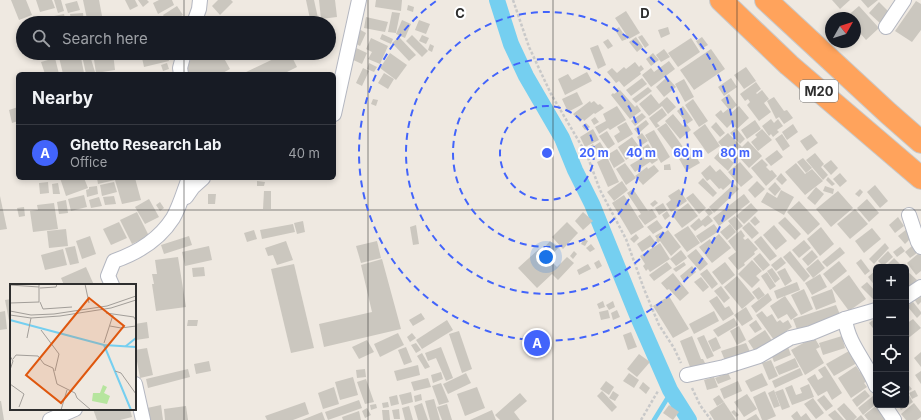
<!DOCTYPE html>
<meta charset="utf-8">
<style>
body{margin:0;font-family:Inter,sans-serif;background:#20242c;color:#f1f3f6}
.controls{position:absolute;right:12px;bottom:12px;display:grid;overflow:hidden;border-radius:6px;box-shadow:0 2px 6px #0003}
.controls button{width:36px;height:36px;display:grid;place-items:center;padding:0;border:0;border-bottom:1px solid #363941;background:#171b24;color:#f1f3f6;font:20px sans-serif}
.compass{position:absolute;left:825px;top:12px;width:36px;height:36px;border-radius:50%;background:#171b24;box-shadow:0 2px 6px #0003;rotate:51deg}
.you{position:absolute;left:546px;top:257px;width:14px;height:14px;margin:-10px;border:3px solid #fff;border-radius:50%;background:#1a73e8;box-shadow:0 0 0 6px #1a73e833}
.badge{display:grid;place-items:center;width:26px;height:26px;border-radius:50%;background:#4264fb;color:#fff;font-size:13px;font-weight:700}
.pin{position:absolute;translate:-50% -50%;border:2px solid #fff;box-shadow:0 1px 4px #0006}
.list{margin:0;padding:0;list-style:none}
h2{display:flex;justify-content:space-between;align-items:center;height:52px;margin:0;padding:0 16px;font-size:17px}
h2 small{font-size:13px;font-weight:400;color:#9ea1a6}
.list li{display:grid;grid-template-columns:26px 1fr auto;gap:12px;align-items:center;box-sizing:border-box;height:56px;padding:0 16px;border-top:1px solid #363941}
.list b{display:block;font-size:15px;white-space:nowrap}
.list p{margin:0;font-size:13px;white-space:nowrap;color:#9ea1a6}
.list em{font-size:13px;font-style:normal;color:#9ea1a6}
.icon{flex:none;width:22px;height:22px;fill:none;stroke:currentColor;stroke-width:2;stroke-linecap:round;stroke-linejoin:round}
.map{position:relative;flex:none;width:921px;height:420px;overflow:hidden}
.search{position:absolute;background:#171b24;box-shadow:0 2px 6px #0003;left:16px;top:16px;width:320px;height:44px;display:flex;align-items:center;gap:10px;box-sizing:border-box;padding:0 14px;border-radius:22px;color:#9ea1a6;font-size:15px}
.panel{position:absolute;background:#171b24;box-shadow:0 2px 6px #0003;left:16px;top:72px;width:320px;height:108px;border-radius:6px}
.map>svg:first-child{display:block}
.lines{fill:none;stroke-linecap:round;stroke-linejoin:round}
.stream{stroke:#75cff0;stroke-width:4.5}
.canal{stroke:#75cff0;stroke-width:16}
.building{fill:#cbc7bf}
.street-casing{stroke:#b4b7c1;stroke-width:16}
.highway-casing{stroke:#c9c9c9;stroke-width:24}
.path{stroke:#c9c9c9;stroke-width:2.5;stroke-dasharray:3 2;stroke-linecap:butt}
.street{stroke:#fff;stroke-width:14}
.highway{stroke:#ffa35c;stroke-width:22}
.grid{fill:none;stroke:#2e2e2e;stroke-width:1;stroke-opacity:0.55}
.ring{fill:none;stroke:#4264fb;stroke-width:2;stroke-dasharray:7 5}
.labels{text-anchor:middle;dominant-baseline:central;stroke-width:4;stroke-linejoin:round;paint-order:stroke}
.shield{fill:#fff;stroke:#6d6d6d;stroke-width:1}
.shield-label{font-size:13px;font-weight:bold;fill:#2e2e2e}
.inset-river{fill:none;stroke:#75cff0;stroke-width:2}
.inset-road{fill:none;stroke:#a29e99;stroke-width:1}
.view{fill:#df570e;fill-opacity:0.15;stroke:#df570e;stroke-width:2}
.inset-edge{fill:none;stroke:#2e2e2e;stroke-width:2}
.grid-label{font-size:13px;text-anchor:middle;font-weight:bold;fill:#2e2e2e;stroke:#fff;stroke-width:4;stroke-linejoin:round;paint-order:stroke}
.centre{fill:#4264fb;stroke:#fff;stroke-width:2}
.ring-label{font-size:12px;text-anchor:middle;font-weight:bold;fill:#4264fb;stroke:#fff;stroke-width:4;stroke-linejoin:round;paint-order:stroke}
</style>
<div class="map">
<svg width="921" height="420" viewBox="0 0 921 420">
<rect width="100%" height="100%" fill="#efe9e1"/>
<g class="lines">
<polyline class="stream" points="654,420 670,394 670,390"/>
<polyline class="canal" points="497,0 511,44 526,76 562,138 575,170 592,204 637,315 670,390 689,420"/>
</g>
<g class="building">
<polygon points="11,0 26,0 32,15 19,20"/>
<polygon points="36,0 52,0 55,8 40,12"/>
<polygon points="54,0 61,0 64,11 58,13"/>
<polygon points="83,0 99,0 102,16 87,19"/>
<polygon points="125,0 135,0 138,6 130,10"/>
<polygon points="138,0 147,0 149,2 143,7"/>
<polygon points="159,0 172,0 174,5 158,14 153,3"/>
<polygon points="218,0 231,0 233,2 220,15 212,6"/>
<polygon points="306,0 314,0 318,18 310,19"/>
<polygon points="319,0 335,0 337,17 321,19"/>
<polygon points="376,0 402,0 401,11 375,7"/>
<polygon points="832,0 850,0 840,9"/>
<polygon points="861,0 878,0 868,8"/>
<polygon points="77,1 80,10 68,13 65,4"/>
<polygon points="916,1 921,4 921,30 912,42 895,31"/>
<polygon points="879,2 892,15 882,25 869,13"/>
<polygon points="408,5 414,7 413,12 407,10"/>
<polygon points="177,6 183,15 168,23 163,15"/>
<polygon points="859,6 879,28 866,40 855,27 855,18 845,18"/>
<polygon points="626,11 640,33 629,39 615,18"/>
<polygon points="392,12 400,13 396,33 388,32"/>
<polygon points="83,13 84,23 78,23 77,19 71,20 70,14"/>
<polygon points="64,14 66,23 55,23 54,16"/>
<polygon points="366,17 388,22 385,32 364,28"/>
<polygon points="101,19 102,23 90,23 89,21"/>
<polygon points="402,20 411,24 405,38 396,34"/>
<polygon points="419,20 430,24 426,34 415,30"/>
<polygon points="619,27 627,39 622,41 615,30"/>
<polygon points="668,27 670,34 661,38 658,30"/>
<polygon points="357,28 366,33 360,46 351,41"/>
<polygon points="382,34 393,39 391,44 380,39"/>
<polygon points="412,35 428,51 422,57 406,41"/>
<polygon points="422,35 429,38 426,44 419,41"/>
<polygon points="642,35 649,45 645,48 638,37"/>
<polygon points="399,37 416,55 409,61 392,43"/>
<polygon points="636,37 643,47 637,52 629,42"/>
<polygon points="702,37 708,45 701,49 696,41"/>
<polygon points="371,38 388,46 380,64 368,59 372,52 366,49"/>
<polygon points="691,38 700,52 678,67 668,53"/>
<polygon points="608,39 613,46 608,49 603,42"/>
<polygon points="430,44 434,46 432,52 428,50"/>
<polygon points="598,45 606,65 598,69 590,48"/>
<polygon points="354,47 367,53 362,64 349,58"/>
<polygon points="664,49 670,57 661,62 656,55"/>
<polygon points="711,49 725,69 694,90 680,70"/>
<polygon points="38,53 51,53 51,56 40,59"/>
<polygon points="58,53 80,53 84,73 63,74"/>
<polygon points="93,53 113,53 115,70 96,73"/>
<polygon points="141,53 167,53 169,61 144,67"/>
<polygon points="203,53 221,53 230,69 221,74 204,74 203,72 199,74 187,74 182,65"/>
<polygon points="249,53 263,53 252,59"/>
<polygon points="286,53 290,53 297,67 283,74 242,74"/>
<polygon points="390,53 407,65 396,80 380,68"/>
<polygon points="653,53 659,60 651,66 646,59"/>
<polygon points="55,58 59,74 45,74 41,62"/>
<polygon points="91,59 95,72 86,74 83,60"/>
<polygon points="669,61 675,69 651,87 642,75 651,68 654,72"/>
<polygon points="635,62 639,67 641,65 644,69 640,72 641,74 624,87 619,81 616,83 607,72 612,68 617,73 624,67 626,69"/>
<polygon points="167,63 169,69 163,71 161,65"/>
<polygon points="369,63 377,67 374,72 367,69"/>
<polygon points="746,67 756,81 744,89 734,75"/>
<polygon points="363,68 369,71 362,86 356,83"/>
<rect x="144" y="72" width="17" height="2"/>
<polygon points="587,72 592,81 565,95 558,79 568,74 572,80"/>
<polygon points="384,73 394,79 388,89 378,83"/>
<polygon points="667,77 676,87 664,97 656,87"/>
<polygon points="642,78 647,84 631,96 626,90"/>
<polygon points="731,78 737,87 724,96 718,87"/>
<polygon points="684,79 694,97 685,102 675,84"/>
<polygon points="756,82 761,89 756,93 757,94 762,90 769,99 764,103 771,112 759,121 747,105 750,102 748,99 745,101 740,94"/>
<polygon points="648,87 652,91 636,103 632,99"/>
<polygon points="620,90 635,107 637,105 641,111 630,119 611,95 613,93 614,94"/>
<polygon points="577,92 583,104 568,112 562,99"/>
<polygon points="651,94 659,104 667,97 676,107 668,114 662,106 649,116 639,104"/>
<polygon points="729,94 737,105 730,111 721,100"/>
<polygon points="774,97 784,111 787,110 793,118 784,124 779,117 776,119 767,101"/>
<polygon points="373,99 378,100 376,106 371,104"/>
<polygon points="693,99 708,121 699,127 685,105"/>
<polygon points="590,101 591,103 594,101 598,105 600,104 604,108 595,114 594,113 584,121 583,119 580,122 573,114"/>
<polygon points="617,106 626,120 610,130 608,128 599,134 595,127 606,121 603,114"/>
<polygon points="683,106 693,120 687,124 677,111"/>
<polygon points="739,106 749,118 737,129 732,123 727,128 715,115 721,110 723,113 728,109 731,113"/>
<polygon points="18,107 18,121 12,123 9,110"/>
<polygon points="662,108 667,115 657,123 660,126 656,128 649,118"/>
<polygon points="642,113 646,117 635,126 631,121"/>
<polygon points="673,114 683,126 686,123 691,130 680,139 665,121"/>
<polygon points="595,117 599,122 594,125 591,120"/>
<polygon points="771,119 774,123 778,119 783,126 777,130 779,132 773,137 771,134 769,136 762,126"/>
<polygon points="646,120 649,124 638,134 634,129"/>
<polygon points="755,120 761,129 747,139 741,130"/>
<polygon points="626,122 633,134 618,143 614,136 620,132 617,127"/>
<polygon points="716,122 725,133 720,137 711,127"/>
<polygon points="586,123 590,127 585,130 582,126"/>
<polygon points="666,123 683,147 675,153 657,129"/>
<polygon points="705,124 720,146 708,154 693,133"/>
<polygon points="793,124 798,132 787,140 782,132"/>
<polygon points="736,128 745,139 740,144 730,133"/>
<polygon points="593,129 599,140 585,147 580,137"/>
<polygon points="762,129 772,140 758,151 751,142 757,137 755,135"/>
<polygon points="654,130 670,157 661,163 645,135"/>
<polygon points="607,131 615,144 608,149 599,136"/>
<polygon points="642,133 648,141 642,145 637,137"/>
<polygon points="728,133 742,147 748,141 762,156 749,168 739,157 735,161 718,142"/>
<polygon points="782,134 790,146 783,151 775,139"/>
<polygon points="811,134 818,143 807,151 800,141"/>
<polygon points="632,137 643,152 635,158 634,157 632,159 630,157 626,160 618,147"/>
<polygon points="600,142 605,150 592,158 586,149 593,144 594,146"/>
<polygon points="648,144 658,160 652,164 650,162 635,172 630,165 647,155 642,148"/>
<polygon points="617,149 625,161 614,168 607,155"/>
<polygon points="691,149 700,163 686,171 678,157"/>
<polygon points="777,150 783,157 771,166 765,159"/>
<polygon points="720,151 734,163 728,171 714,158"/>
<polygon points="815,153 824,164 821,167 828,175 823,180 806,160"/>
<polygon points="607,157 619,182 608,187 597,162"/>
<polygon points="803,158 812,168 806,173 797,162"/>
<polygon points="762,159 768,165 766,167 770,171 772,170 777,176 766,186 751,168"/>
<polygon points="831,160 838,168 831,175 823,166"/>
<polygon points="740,162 753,177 741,187 728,172"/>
<polygon points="625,163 636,178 626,185 616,169"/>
<polygon points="796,163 805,174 812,169 823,181 805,195 785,172"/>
<polygon points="670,164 671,170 664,170 664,165"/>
<polygon points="654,165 659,171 643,185 635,176 647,167 648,169"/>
<polygon points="710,165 716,172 720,169 732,182 723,190 721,188 719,189 710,179 707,181 701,173"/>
<polygon points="781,173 787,180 782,185 776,179"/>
<polygon points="840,173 847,181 840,187 833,179"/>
<polygon points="828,177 835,184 832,186 826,180"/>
<polygon points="60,178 84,178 88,188 66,196"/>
<polygon points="97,178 114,178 115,180 98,184"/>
<polygon points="121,178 135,178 141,200 122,204 115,180"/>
<polygon points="703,178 717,193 713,197 698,183"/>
<polygon points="257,181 265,182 264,186 257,186"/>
<polygon points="622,181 628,190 614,201 607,192"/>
<polygon points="757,181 765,189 755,198 748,190"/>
<polygon points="48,182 49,193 40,194 39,183"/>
<polygon points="114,182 117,192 102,196 100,185"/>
<polygon points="775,182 781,189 775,196 768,189"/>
<polygon points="58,183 60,194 53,194 52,184"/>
<polygon points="734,184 739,189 714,213 709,207"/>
<polygon points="875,185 888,201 880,208 867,192"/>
<polygon points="97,186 98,194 87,197 86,190 89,189 89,187"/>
<polygon points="825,186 834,189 833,194 823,191"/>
<polygon points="816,187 824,194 815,205 807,198"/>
<polygon points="633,189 648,211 652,209 657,217 645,225 638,216 641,214 627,193"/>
<polygon points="679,189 687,201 671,212 666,204 671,200 668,196"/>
<polygon points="860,189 863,192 859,197 855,194"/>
<polygon points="781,190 794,197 784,215 761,202 767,192 777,198"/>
<polygon points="264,191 271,191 271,209 263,209"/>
<polygon points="838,191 853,208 831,227 816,209"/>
<polygon points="693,193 706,208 699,214 686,198"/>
<polygon points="208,194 216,194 215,204 208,204"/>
<polygon points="744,194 750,202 719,226 713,218"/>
<polygon points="84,195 87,207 71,211 68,199"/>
<polygon points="624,195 644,227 631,235 612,203"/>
<polygon points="0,196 7,229 0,230"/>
<polygon points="114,196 116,204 105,205 103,197"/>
<polygon points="99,197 102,206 91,208 89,200"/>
<polygon points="149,199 159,217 145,224 135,207"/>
<polygon points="867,199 879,213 869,222 857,208"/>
<polygon points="66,200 68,213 59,214 57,202"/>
<polygon points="655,200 658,203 653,207 650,204"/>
<polygon points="799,201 820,224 808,235 787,212"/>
<polygon points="160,202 164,208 160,211 156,205"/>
<polygon points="54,203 58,229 33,232 30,211 38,210 37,205"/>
<polygon points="663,203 667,210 659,215 655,208"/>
<polygon points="688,203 698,216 682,228 672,215"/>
<polygon points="751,203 758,211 744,224 736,216"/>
<polygon points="24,207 25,216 19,217 17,208"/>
<polygon points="709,208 713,213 709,216 705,211"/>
<polygon points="855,209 868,224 850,239 837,224"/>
<polygon points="667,211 670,216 665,220 662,215"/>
<polygon points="137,212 149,236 132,244 120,220"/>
<polygon points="583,212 593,221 583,230 575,221"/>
<polygon points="708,215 713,221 705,227 703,225 695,231 690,226 699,218 701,221"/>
<polygon points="735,216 743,226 736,231 728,221"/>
<polygon points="755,216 760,222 755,226 750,221"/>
<polygon points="785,217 801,234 795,240 778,223"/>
<polygon points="898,217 904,226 895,233 889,225"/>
<polygon points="657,220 663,228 653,234 647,227"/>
<polygon points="303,221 305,232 297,234 294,223"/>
<polygon points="119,222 127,238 111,245 103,229"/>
<polygon points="567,222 578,233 563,249 552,237"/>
<polygon points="749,222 759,233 752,239 742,228"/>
<polygon points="293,224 295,232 262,239 260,230"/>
<polygon points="714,224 719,231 701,243 696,236"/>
<polygon points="730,224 736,232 727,240 720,232"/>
<polygon points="416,225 419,244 413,245 410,227"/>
<polygon points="774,225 787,241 776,250 763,235"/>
<polygon points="688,226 700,243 687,252 674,235"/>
<polygon points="821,227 834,244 820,256 807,239"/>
<polygon points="872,228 881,239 864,253 855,241"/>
<polygon points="66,229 68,246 49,248 47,231"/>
<polygon points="907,229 913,236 905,244 898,236"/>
<polygon points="254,230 257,239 247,242 244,233"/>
<polygon points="668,230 681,247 671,256 660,241 658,243 656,240 657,239 655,236 663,231 664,233"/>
<polygon points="741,230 745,236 743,238 745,240 748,238 758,249 754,252 755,254 744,263 745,265 738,270 728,258 736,252 728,241"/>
<polygon points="636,234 639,238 634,243 630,239"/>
<polygon points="719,234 731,248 712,263 699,247 710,239 711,241"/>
<polygon points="650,235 656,243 642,252 637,244"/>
<polygon points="90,236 96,254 82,259 76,241"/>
<polygon points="189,236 192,245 164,254 161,245"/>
<polygon points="761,236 777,256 770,261 754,242"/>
<polygon points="584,239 588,241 585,246 581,244"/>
<polygon points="804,240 811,248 799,258 792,250"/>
<polygon points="286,241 293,260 277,265 273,255 268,256 265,248"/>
<polygon points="377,241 381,258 361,263 356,246"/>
<polygon points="550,241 558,248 550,257 542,250"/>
<polygon points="660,243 670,259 650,272 648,269 646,271 643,266 645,264 640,256"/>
<polygon points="885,243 889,248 874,264 869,259"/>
<polygon points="591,244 595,249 590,252 586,248"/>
<polygon points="75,246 79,263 70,265 65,248"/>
<polygon points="209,246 212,260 185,266 182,252"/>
<polygon points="901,246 905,251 897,257 893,252"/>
<polygon points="912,246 917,253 910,258 905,252"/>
<polygon points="840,247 845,253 827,267 822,262"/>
<polygon points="63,249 67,265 45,270 41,255"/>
<polygon points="539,249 557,267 567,257 574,263 558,280 552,274 537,288 518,268"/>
<polygon points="696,249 708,264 700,271 687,256"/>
<polygon points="681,250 687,258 676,266 670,259"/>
<polygon points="812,250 818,257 808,266 802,259"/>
<polygon points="574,251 577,254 573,259 570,256"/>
<polygon points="790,251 810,276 804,282 783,257"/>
<polygon points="888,251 893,257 883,266 878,261"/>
<polygon points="760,253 770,265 763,271 753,259"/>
<polygon points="919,253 921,255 921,271 916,275 907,263"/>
<polygon points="178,257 186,307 156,311 152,284 154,284 152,274 157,274 155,260"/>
<polygon points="781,257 786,263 776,271 771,265"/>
<polygon points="894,258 901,265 899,267 885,267"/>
<polygon points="382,259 401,329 324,347 319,324 372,312 361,265"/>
<polygon points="818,259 825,268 813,278 806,269"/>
<polygon points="861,259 870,271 865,275 856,263"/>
<polygon points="599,260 602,266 597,269 594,263"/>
<polygon points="752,260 762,271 756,276 760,280 752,288 738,274"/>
<polygon points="839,261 847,271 831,284 823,274"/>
<polygon points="667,262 672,268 654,281 649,275"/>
<polygon points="684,262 686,265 676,272 673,269"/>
<polygon points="725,262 735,275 722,285 712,272"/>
<polygon points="294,264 314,348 291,353 271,269"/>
<polygon points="588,264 591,269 579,275 577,270"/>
<polygon points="692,266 696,272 684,282 680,276"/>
<polygon points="86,267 94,285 64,285 61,278"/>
<polygon points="204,267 205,276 193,277 192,268"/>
<polygon points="772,268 780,279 775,283 767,271"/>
<polygon points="785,268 792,281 785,286 777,272"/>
<polygon points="707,269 718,284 712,289 700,274"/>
<polygon points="876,270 876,287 868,277"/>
<polygon points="906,270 917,280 909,289 906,286"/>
<polygon points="767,272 776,286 770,290 761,276"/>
<polygon points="673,273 689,293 680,301 669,289 667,290 661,283"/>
<polygon points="820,274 827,287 812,295 805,283"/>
<polygon points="849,275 866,299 849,311 832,288"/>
<polygon points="737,276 755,298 742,309 724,287"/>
<polygon points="701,277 709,287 703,292 694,282"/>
<polygon points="797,282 800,290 777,299 774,291"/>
<polygon points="867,282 876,292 876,296 873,299 861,287"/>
<polygon points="721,286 730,298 724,303 714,291"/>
<polygon points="759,287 765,295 758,300 752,292"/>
<polygon points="804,289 813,309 801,315 791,295"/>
<polygon points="832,289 836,302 816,310 811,297"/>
<polygon points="768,293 772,300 756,313 751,306"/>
<polygon points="921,294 921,302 918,305 914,299"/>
<polygon points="669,296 689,329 673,338 653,306"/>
<polygon points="717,296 725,308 729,306 734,314 723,321 709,301"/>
<polygon points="785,296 798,315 791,320 787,314 778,319 770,306"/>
<polygon points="11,299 11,326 10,326 5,300"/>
<polygon points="603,301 605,307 599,309 597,304"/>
<polygon points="613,301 615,307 609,310 606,305"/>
<polygon points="913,302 921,312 921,314 917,318 907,306"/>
<polygon points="836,305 841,317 798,332 793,319"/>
<polygon points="746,307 753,319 742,326 734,315"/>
<polygon points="608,310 610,318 601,320 599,312"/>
<polygon points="617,310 620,317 613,320 611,313"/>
<polygon points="5,311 7,329 0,330 0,312"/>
<polygon points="714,311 719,321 694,334 689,324"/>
<polygon points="762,311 767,317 772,314 777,322 780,320 783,323 788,320 792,327 774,340 756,315"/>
<polygon points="421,313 425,319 413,326 409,320"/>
<polygon points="734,318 738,325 718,337 713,330"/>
<polygon points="876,318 876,332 869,323"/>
<polygon points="913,319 921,328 906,340 906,324"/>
<polygon points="188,320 198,320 197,326 187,326"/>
<polygon points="447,320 453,330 422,349 416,340"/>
<polygon points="756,320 762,329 755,333 749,325"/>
<polygon points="147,322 149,338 136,340 135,324"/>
<polygon points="739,326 746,340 737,345 730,331"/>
<polygon points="765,330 773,342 756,353 748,341"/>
<polygon points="459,331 472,369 462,373 449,334"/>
<polygon points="631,332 637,347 628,350 623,335"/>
<polygon points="398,333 404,345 380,357 374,344"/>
<polygon points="412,333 416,338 410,342 407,337"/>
<polygon points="704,335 714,356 707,359 697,338"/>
<polygon points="692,336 701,359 703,359 706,365 692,372 680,341"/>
<polygon points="842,336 845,348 823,355 819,343"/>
<polygon points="716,337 721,348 713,352 708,341"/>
<polygon points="814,337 820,347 816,349 824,363 805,375 791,350"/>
<polygon points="367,340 374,352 359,359 352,347"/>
<polygon points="416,343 421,350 416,353 411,345"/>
<polygon points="746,343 751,354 726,363 721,351"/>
<polygon points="406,347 412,362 404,365 398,350"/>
<polygon points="441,347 453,378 446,381 436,358 428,361 425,353"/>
<polygon points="788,347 791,355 774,362 771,354"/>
<polygon points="147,348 153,375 140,378 135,350"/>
<polygon points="849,351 857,363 834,376 826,364"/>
<polygon points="921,352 921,367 914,358"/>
<polygon points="422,353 430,367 425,369 417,356"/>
<polygon points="639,354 650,362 637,377 627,369"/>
<polygon points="795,358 799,367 779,375 775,367"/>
<polygon points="771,360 778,376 769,380 762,363"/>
<polygon points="209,361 211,371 196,374 194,364"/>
<polygon points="418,365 420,375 397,381 394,371"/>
<polygon points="825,366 842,393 832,400 827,391 818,396 807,379 815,374 818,380 823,377 818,370"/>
<polygon points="856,366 860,372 863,370 870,379 864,383 867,387 851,398 838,378"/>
<polygon points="800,368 803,375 775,388 772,381"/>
<polygon points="188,369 190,377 148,388 146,379"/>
<polygon points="365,369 366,377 357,378 356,370"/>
<polygon points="921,371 921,384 915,375"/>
<polygon points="441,372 443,379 433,383 431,375"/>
<polygon points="466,373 471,383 448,394 443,384"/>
<polygon points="629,373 639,380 634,388 623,381"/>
<polygon points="728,373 731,379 718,384 715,378"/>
<polygon points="762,373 768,385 751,392 745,381"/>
<polygon points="353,377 358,395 340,400 335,382"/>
<polygon points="714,377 718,387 707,390 704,380"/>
<polygon points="428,378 431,387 414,391 411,382"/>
<polygon points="366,379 374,402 365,404 357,382"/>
<polygon points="606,381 614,387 609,395 600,389"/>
<polygon points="738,381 742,391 724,399 720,389"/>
<polygon points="643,382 650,388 646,394 639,388"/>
<polygon points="906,382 912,389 906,393"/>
<polygon points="441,383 449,402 439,405 432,386"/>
<polygon points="809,384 814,397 792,405 785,388 792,385 796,395 802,393 800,388"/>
<polygon points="334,387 339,404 323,409 318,393"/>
<polygon points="477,387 485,408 465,416 457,394"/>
<polygon points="783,389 790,407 782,410 775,392"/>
<polygon points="774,390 780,406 774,408 768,393"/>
<polygon points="865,390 870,396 857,407 852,400"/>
<polygon points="915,390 918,396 912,399 909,393"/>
<polygon points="602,391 617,407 612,412 597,396"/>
<polygon points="613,391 619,395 615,401 609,398"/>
<polygon points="765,391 776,416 767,420 762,420 753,397"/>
<polygon points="411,392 413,402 402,405 399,395"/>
<polygon points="520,393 527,401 514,412 520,420 500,420 495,415"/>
<polygon points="421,394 422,400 415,402 414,396"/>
<polygon points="747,394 757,409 744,417 734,402"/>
<polygon points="397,395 399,404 391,406 389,397"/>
<polygon points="719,395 724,402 717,406 713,399"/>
<polygon points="824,395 833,406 826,411 817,400"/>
<polygon points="909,395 913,402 901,410 898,405 906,405 906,397"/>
<polygon points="873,396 876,400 876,404 863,415 858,408"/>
<polygon points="813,398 824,413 816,419 804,404"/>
<polygon points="434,399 440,420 430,420 425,401"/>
<polygon points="359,400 362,408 328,420 325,412"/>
<polygon points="0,401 1,401 4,420 0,420"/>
<polygon points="305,402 309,414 293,420 267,420 265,416"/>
<polygon points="388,402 389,407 383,408 382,403"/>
<polygon points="724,402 736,420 714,420 709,412"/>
<polygon points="422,403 428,420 418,420 414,406"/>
<polygon points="844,403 857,417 854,420 846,420 837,409"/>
<polygon points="914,403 921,412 921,417 917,420 906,420 901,414"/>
<polygon points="376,404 377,408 371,410 370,405"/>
<polygon points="447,404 452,420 442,420 437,407"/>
<polygon points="161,405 163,420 149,420 147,408"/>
<polygon points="669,405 679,412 673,420 663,413"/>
<polygon points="877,405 889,420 868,420 864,415"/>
<polygon points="186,406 188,420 165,420 164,409"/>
<polygon points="409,406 413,420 405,420 402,408"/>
<polygon points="367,408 371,415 365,418 362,411"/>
<polygon points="93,409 130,409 132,417 120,420 97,420"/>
<polygon points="399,409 400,419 394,419 392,410"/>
<polygon points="382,410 389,410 390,420 383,420"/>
<polygon points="492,410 496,420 470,420"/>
<polygon points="734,410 739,415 736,417 731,412"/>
<polygon points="835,410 844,420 833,420 828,415"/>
<polygon points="359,411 361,420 343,420 342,417"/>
<polygon points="797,411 801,417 806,413 811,420 794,420 791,416"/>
<polygon points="322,412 325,420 302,420"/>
<polygon points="756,414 760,420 746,420"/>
<polygon points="861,415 865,420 855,420"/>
</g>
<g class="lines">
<defs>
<g id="street">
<polyline points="194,23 199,9 200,0"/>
<polyline points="886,27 904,0"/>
<polyline points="181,74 180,68 184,53"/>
<polyline points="334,114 359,0"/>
<polyline points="186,197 193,187 203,178"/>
<polyline points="909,215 918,242 921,247"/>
<path d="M112 285 108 276 114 261C137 253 159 240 173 218 180 206 184 191 189 178"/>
<polyline points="906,297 921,287"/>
<path d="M845 319C848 345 867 362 876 386"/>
<polyline points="687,375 724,367 759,356 790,338 811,333 845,319 876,310"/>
<polyline points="135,384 143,420"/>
<polyline points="884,405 894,420"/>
<polyline points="50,420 75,409"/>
</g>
<g id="highway">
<polyline points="721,0 789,65 921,178"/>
<polyline points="766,0 888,113 921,142"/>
</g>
</defs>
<use href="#street" class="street-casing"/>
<use href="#highway" class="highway-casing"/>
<g class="path">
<polyline points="513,0 529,47 551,94 587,155 600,190 626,239 644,289 659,325 674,348 681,363"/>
<polyline points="692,388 700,405 711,420"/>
<polyline points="641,420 658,391"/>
</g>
<use href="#street" class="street"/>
<use href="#highway" class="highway"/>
</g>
<path class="grid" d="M184 0V23M368 0V420M553 0V420M737 0V420M184 53V74M184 178V420M0 210H921"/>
<g class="ring">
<circle cx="547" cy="153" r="47"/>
<circle cx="547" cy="153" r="94"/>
<circle cx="547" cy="153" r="141"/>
<path d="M658 1A188 188 0 1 1 436 1"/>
</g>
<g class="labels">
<rect class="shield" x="800" y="80" width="38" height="22" rx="3"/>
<g class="shield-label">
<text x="819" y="91">M20</text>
</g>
</g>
<g transform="translate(10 284)">
<rect width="126" height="126" fill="#efe9e1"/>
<path d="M93 101 97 103 94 109 100 112 97 120 82 117 83 109H90Z" fill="#b6e59e"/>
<path class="inset-river" d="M0 36 94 61 126 63M94 61 121 126M116 62 126 54"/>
<path class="inset-road" d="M75 0 79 19M0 1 29 3M30 4 46 3 47 0M30 18 33 25 62 23M0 19 29 18V0M0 27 21 31 44 30 97 22 126 12M96 29 124 33 126 37M0 31 21 34 50 32 101 24 126 16M100 42 111 44 126 42M31 46 49 70 45 87M17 54 21 34M94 59 103 31M0 72 3 77 0 86M3 75 6 71 28 72 34 80 43 84 47 100 65 109 67 114 81 126M105 87 111 89 126 110M0 100 14 110 9 123M51 126 57 106"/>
<path class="view" d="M79 14 114 42 51 119 16 91Z"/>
<rect width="126" height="126" class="inset-edge"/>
</g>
<g class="grid-label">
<text x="460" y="18">C</text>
<text x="645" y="18">D</text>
</g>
<circle cx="547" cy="153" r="6" class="centre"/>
<g class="ring-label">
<text x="594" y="157">20 m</text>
<text x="641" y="157">40 m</text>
<text x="688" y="157">60 m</text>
<text x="735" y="157">80 m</text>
</g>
</svg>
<div class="controls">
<button>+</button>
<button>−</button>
<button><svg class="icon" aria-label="locate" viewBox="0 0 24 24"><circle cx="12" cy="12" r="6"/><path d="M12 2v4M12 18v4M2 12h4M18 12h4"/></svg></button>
<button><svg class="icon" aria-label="layers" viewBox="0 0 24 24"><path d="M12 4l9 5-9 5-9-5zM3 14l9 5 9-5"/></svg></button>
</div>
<svg class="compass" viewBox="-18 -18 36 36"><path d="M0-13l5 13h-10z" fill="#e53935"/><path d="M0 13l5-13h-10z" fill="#9ea1a6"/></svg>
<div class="you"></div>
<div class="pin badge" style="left:537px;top:343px">A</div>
<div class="search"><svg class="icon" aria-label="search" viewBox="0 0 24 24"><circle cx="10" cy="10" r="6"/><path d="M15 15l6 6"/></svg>Search here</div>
<section class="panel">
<h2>Nearby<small></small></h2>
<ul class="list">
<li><span class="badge">A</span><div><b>Ghetto Research Lab</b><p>Office</p></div><em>40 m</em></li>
</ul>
</section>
</div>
